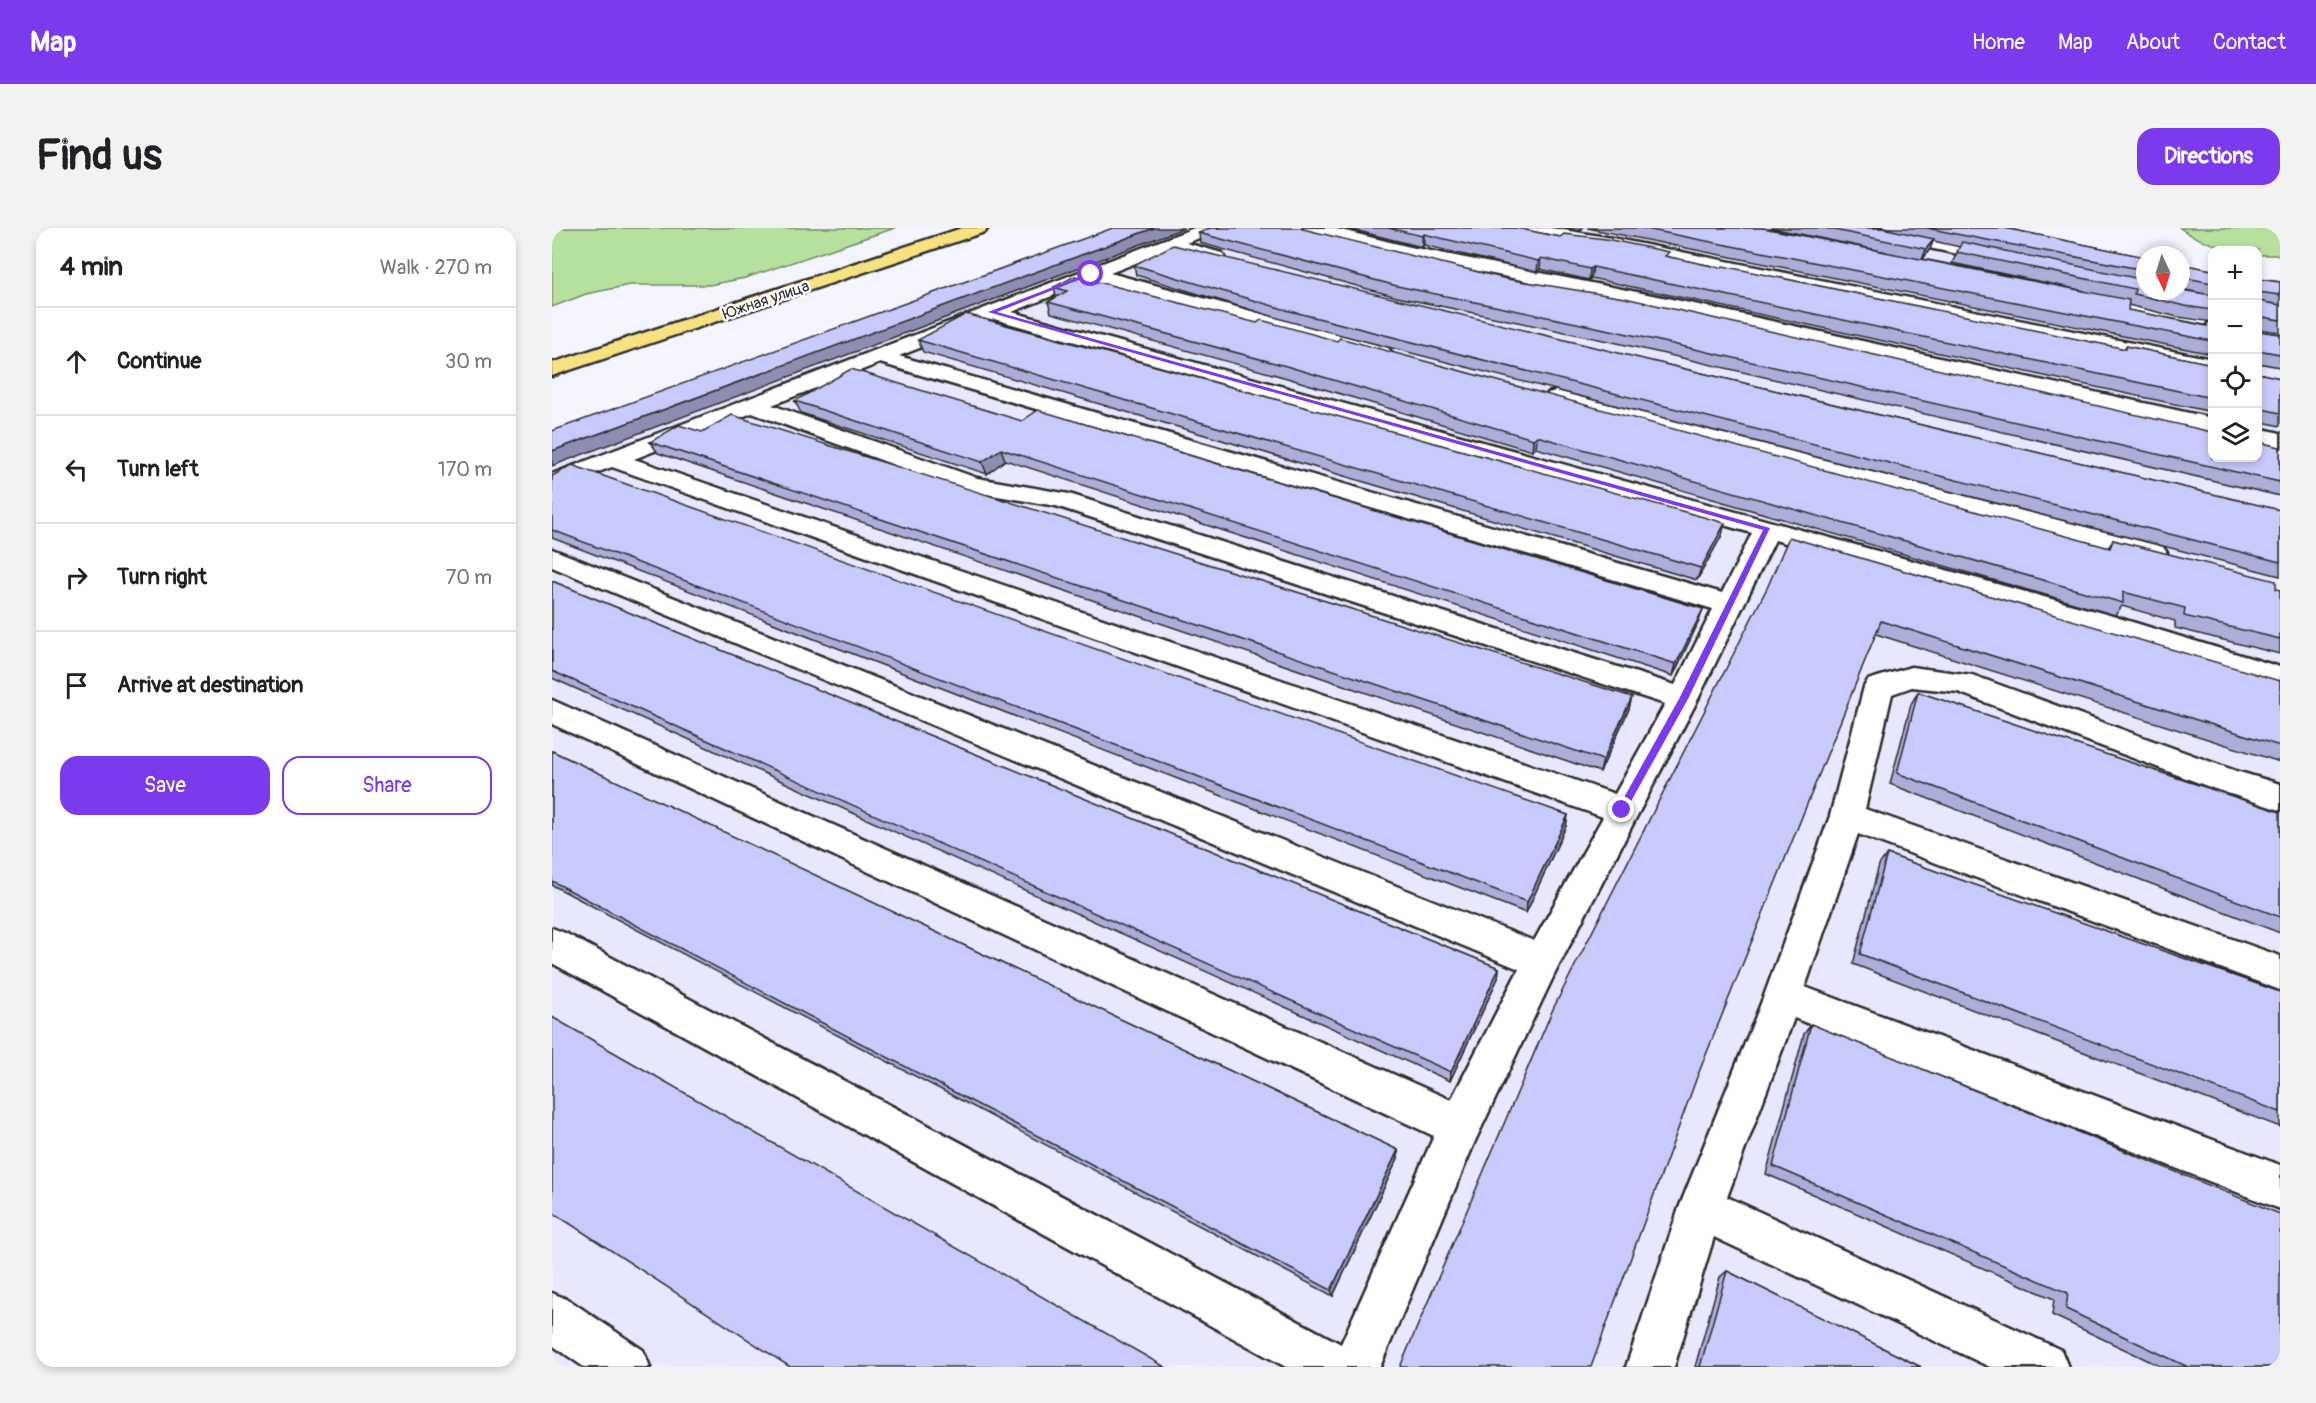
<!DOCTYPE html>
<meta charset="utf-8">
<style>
body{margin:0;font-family:Pangolin,sans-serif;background:#f2f2f2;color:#202124}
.controls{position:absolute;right:18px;top:18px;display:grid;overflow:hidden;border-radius:12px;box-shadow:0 3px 9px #0003}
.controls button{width:54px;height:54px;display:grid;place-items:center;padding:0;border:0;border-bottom:2px solid #e0e0e0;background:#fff;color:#202124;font:30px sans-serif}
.compass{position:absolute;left:1584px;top:18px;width:54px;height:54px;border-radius:50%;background:#fff;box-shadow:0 3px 9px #0003;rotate:176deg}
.stop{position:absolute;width:18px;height:18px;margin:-14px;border:4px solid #7c3aed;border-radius:50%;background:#fff}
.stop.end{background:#7c3aed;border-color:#fff;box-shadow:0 2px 6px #0008}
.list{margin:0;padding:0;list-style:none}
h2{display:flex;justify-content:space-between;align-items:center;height:78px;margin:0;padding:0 24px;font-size:26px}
h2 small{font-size:20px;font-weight:400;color:#757577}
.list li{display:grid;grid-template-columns:39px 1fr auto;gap:18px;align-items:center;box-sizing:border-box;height:108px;padding:0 24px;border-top:2px solid #e0e0e0}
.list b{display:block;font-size:22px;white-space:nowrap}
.list em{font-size:20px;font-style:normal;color:#757577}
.actions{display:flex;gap:12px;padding:18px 24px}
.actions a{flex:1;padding:14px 0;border:2px solid #7c3aed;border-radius:18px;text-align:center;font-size:21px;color:#7c3aed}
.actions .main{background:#7c3aed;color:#fff}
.icon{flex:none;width:33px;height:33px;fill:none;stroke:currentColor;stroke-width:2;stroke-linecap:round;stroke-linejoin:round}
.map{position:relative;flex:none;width:1728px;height:1139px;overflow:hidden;border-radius:18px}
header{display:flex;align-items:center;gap:36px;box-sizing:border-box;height:84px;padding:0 30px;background:#7c3aed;color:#fff}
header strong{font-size:28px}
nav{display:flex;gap:33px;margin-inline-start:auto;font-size:21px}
.intro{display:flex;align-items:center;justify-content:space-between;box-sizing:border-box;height:144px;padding:0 36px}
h1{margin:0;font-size:42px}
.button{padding:15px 27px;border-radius:18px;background:#7c3aed;color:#fff;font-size:21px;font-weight:700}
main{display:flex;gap:36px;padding:0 36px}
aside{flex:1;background:#fff;border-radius:18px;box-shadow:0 3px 9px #0003}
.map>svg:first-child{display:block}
.built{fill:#e7e7fd}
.green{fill:#b6e09d;stroke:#708664;stroke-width:1.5}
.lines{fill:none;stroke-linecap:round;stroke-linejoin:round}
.minor-casing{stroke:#2b2b2b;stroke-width:5}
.major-casing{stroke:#2b2b2b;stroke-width:5}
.minor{fill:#fff;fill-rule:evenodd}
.major{fill:#f7e281;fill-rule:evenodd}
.wall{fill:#acaed9;stroke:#2b2b2b;stroke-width:1.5;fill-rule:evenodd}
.shaded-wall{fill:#8c8db0;stroke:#2b2b2b;stroke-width:1.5}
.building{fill:#c8cafc;stroke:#2b2b2b;stroke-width:1.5}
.route{fill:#7c3aed}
.labels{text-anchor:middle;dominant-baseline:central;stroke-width:5;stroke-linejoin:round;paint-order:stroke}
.far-street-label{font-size:16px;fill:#2b2b2b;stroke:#fff}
</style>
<header>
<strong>Map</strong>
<nav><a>Home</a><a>Map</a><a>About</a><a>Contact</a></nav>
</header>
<div class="intro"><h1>Find us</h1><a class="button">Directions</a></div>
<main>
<aside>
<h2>4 min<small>Walk · 270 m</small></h2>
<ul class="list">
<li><svg class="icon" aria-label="ahead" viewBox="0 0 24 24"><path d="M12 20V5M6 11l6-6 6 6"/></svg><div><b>Continue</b></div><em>30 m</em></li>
<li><svg class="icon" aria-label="left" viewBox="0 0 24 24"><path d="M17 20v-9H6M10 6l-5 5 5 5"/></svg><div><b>Turn left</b></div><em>170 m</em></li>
<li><svg class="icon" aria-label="right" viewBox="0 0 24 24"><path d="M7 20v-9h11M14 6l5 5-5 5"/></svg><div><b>Turn right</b></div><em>70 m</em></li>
<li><svg class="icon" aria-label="arrive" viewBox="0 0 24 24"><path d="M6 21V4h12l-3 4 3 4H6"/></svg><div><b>Arrive at destination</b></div></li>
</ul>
<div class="actions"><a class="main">Save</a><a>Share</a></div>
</aside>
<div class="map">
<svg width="1728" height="1139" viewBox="0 0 1728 1139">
<rect width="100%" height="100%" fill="#f4f4fe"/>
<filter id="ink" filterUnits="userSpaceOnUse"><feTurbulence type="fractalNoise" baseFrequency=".0167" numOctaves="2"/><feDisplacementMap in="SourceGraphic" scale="12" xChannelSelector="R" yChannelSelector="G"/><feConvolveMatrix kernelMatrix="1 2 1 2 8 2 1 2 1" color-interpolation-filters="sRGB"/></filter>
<g filter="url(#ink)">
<polygon class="built" points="578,0 1416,0 1593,63 1629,63 1629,43 1660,50 1660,230 1706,230 1706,58 1728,60 1728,1139 0,1139 0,210"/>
<g class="green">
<polygon points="0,0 343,0 193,50 157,57 78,57 34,66 0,79"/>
<path d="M1628 0H1728V27H1706V22C1677 22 1651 17 1628 0Z"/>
</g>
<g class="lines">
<defs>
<g id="minor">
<path d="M642 0H666L663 4 634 15 670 25 673 29 670 33 664 34 617 22 558 45 836 120 839 124 836 128 829 130 540 52 460 84 1557 387 1728 439V460L1537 401 1223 312 1146 471 1003 745 923 913 828 1139H734L0 735V700L13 705 789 1116 882 908 0 496V472L899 872 967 741 0 339V321L982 713 1051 589 60 239 0 261V246ZM442 91 1200 305 1170 365 347 128ZM328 135 1161 381 1123 457 517 266 425 250 220 177ZM200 185 411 262 504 278 1113 476 1063 566 82 231Z"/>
<polygon points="751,0 781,0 858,19 1115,70 1660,190 1660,204 1115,82 858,29 754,4"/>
<polygon points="958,0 999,0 1060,10 1660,131 1660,143 1060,20 967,5 961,4"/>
<polygon points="1295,0 1329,0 1450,25 1456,26 1459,30 1456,34 1450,35 1304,5 1298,4"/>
<polygon points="1535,62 1604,83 1660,94 1660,106 1593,92 1528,72 1525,68 1528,64"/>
<polygon points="1004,163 1611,319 1615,325 1611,331 1602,333 996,175 993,170 996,165"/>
<polygon points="1706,200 1728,205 1728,219 1706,214"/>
<polygon points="1359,439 1420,447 1684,543 1728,556 1728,582 1663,561 1406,464 1360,459 1340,466 1313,581 1728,728 1728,762 1306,606 1253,759 1728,937 1728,981 1242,790 1175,969 1509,1122 1516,1139 1438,1139 1162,1009 1122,1139 1074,1139 1127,980 1212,768 1278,588 1312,459 1316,452"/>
<polygon points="0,1065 17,1072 91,1122 98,1139 32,1139 0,1117"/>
</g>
<polygon id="major" points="410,0 436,0 433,4 0,148 0,135"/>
</defs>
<use href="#minor" class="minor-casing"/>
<use href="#major" class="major-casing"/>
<use href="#minor" class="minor"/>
<use href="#major" class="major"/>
</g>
<g class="wall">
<polygon points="794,0 964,0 1008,9 1116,29 1572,121 1574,118 1660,136 1660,184 1039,50 1037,52 988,41 985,44 872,17 870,19"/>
<polygon points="1008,0 1031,0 1028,3"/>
<path d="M1035 0H1211L1335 24 1219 0H1452L1593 29V63L1648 65 1629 61V36L1660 42V94L1626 89 1576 77V82L1653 97 1655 94 1660 95V126ZM1381 13 1408 19 1400 35 1533 63 1371 31 1378 21Z"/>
<polygon points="647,5 955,51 1728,219 1728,268 1061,114 845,69 648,15"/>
<polygon points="582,37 1112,136 1728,282 1728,348 739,94 584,47"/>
<polygon points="1706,51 1728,54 1728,104 1706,101"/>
<polygon points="502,59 1556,320 1561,312 1728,362 1728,426 1623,400 1623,393 1570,378 1563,387 984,220 980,223 735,150 499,85 496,74 504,69"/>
<polygon points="1706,103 1728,106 1728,139 1706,135"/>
<polygon points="366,112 1170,307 1145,352 371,124"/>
<polygon points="1706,145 1728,150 1728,198 1706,193"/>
<polygon points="243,173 470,193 1151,381 1147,393 1121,448 453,232 435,246 249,185"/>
<polygon points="150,204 1077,481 1048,544 106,225 98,214"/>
<polygon points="0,248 1016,587 1014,598 974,685 0,310"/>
<polygon points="0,353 947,740 946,750 898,853 0,450"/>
<polygon points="1216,358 1728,453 1728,534 1324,406"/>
<polygon points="1366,464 1728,584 1728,705 1338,556 1359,476"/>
<polygon points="0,523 846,922 846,930 781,1068 0,657"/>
<polygon points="1335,626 1728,764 1728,899 1301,736 1327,637"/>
<polygon points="1259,796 1728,1139 1610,1139 1500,1087 1502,1071 1214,946 1252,806"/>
<polygon points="1175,1043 1369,1139 1143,1139 1168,1049"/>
</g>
<g class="shaded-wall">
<polygon points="602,0 632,0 0,238 0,223"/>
<polygon points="872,6 872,17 870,19 870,8"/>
<polygon points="1382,11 1378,21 1370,32 1374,21"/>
<polygon points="989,30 988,41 985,44 986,33"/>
<polygon points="1041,39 1039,50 1037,52 1038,41"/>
<polygon points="985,208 984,220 980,223 981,211"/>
<polygon points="449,221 453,232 435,246 430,234"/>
<polygon points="1173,295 1170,307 1145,352 1149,340"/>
<polygon points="1151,381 1147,393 1121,448 1124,436"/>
<polygon points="1080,469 1077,481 1048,544 1051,532"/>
<polygon points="1016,587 1014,598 974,685 975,674"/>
<polygon points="947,740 946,750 898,853 899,844"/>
<polygon points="846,922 846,930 781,1068 779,1062"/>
</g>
<g class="building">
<polygon points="561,0 602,0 0,223 0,203"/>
<polygon points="658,0 747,0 955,51 1073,70 1660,204 1660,230 1706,230 1706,214 1728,219 1728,254 1063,103 845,58 647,5"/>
<polygon points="836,0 964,0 1008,9 1012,6 1054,11 1117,24 1113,28 1169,40 1171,38 1574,121 1574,118 1660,136 1660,170 1041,39 1038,41 989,30 986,33 872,6 870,8"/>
<polygon points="1089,0 1211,0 1577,72 1576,82 1655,98 1655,94 1660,95 1660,113"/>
<polygon points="1273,0 1330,0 1382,11 1374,21"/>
<polygon points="1375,0 1452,0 1593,29 1593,42 1409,7"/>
<polygon points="1410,14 1593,52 1593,63 1629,63 1629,62 1660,67 1660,82 1633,78 1582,66 1583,61 1405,24"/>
<polygon points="621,17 1112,136 1728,282 1728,334 738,83 582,37"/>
<polygon points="1629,36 1660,42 1660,55 1629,49"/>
<polygon points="523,48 705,95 709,92 785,113 788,110 1558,320 1561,312 1724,353 1724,361 1728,362 1728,411 1632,388 1633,380 1571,364 1571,375 985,208 981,211 734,138 496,74 515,63 502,59"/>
<polygon points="1706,51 1728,54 1728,67 1706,64"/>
<polygon points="1706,73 1728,77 1728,92 1706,88"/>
<polygon points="414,86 1173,295 1149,340 366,112"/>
<polygon points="1706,103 1728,106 1728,126 1706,122"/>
<polygon points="299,141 470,193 486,182 1151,381 1124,436 449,221 430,234 243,173"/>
<polygon points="1706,145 1728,150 1728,185 1706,180"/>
<polygon points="180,187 1080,469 1051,532 98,214 127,197 150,204"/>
<polygon points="20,237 1016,587 975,674 0,302 0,248"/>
<polygon points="1237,309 1728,453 1728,518 1329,393 1145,849 1039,1139 848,1139 1001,781 1216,358"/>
<polygon points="0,353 947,740 899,844 0,443"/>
<polygon points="1366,464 1728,584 1728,689 1345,545"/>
<polygon points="0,523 846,922 779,1062 0,653"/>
<polygon points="1335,626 1728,764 1728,884 1308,726"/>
<polygon points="0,789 613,1139 238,1139 0,984"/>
<polygon points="1259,796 1728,986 1728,1139 1636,1139 1514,1081 1516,1065 1221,938"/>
<polygon points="1175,1043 1369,1139 1148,1139"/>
</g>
</g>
<polygon class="route" points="537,45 542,46 445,84 1218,300 1136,471 1073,584 1070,586 1065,582 1127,471 1211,302 436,84"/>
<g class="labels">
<g class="far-street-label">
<text transform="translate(214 72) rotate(-19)">Южная улица</text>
</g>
</g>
</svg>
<div class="controls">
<button>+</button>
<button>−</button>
<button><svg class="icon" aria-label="locate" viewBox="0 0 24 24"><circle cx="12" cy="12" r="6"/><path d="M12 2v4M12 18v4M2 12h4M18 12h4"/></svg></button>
<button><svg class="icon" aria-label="layers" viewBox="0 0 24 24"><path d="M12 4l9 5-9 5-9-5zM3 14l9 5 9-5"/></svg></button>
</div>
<svg class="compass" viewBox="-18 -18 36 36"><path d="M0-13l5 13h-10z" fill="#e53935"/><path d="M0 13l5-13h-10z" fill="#757577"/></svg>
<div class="stop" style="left:539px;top:46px"></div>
<div class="stop end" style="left:1070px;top:582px"></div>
</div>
</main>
